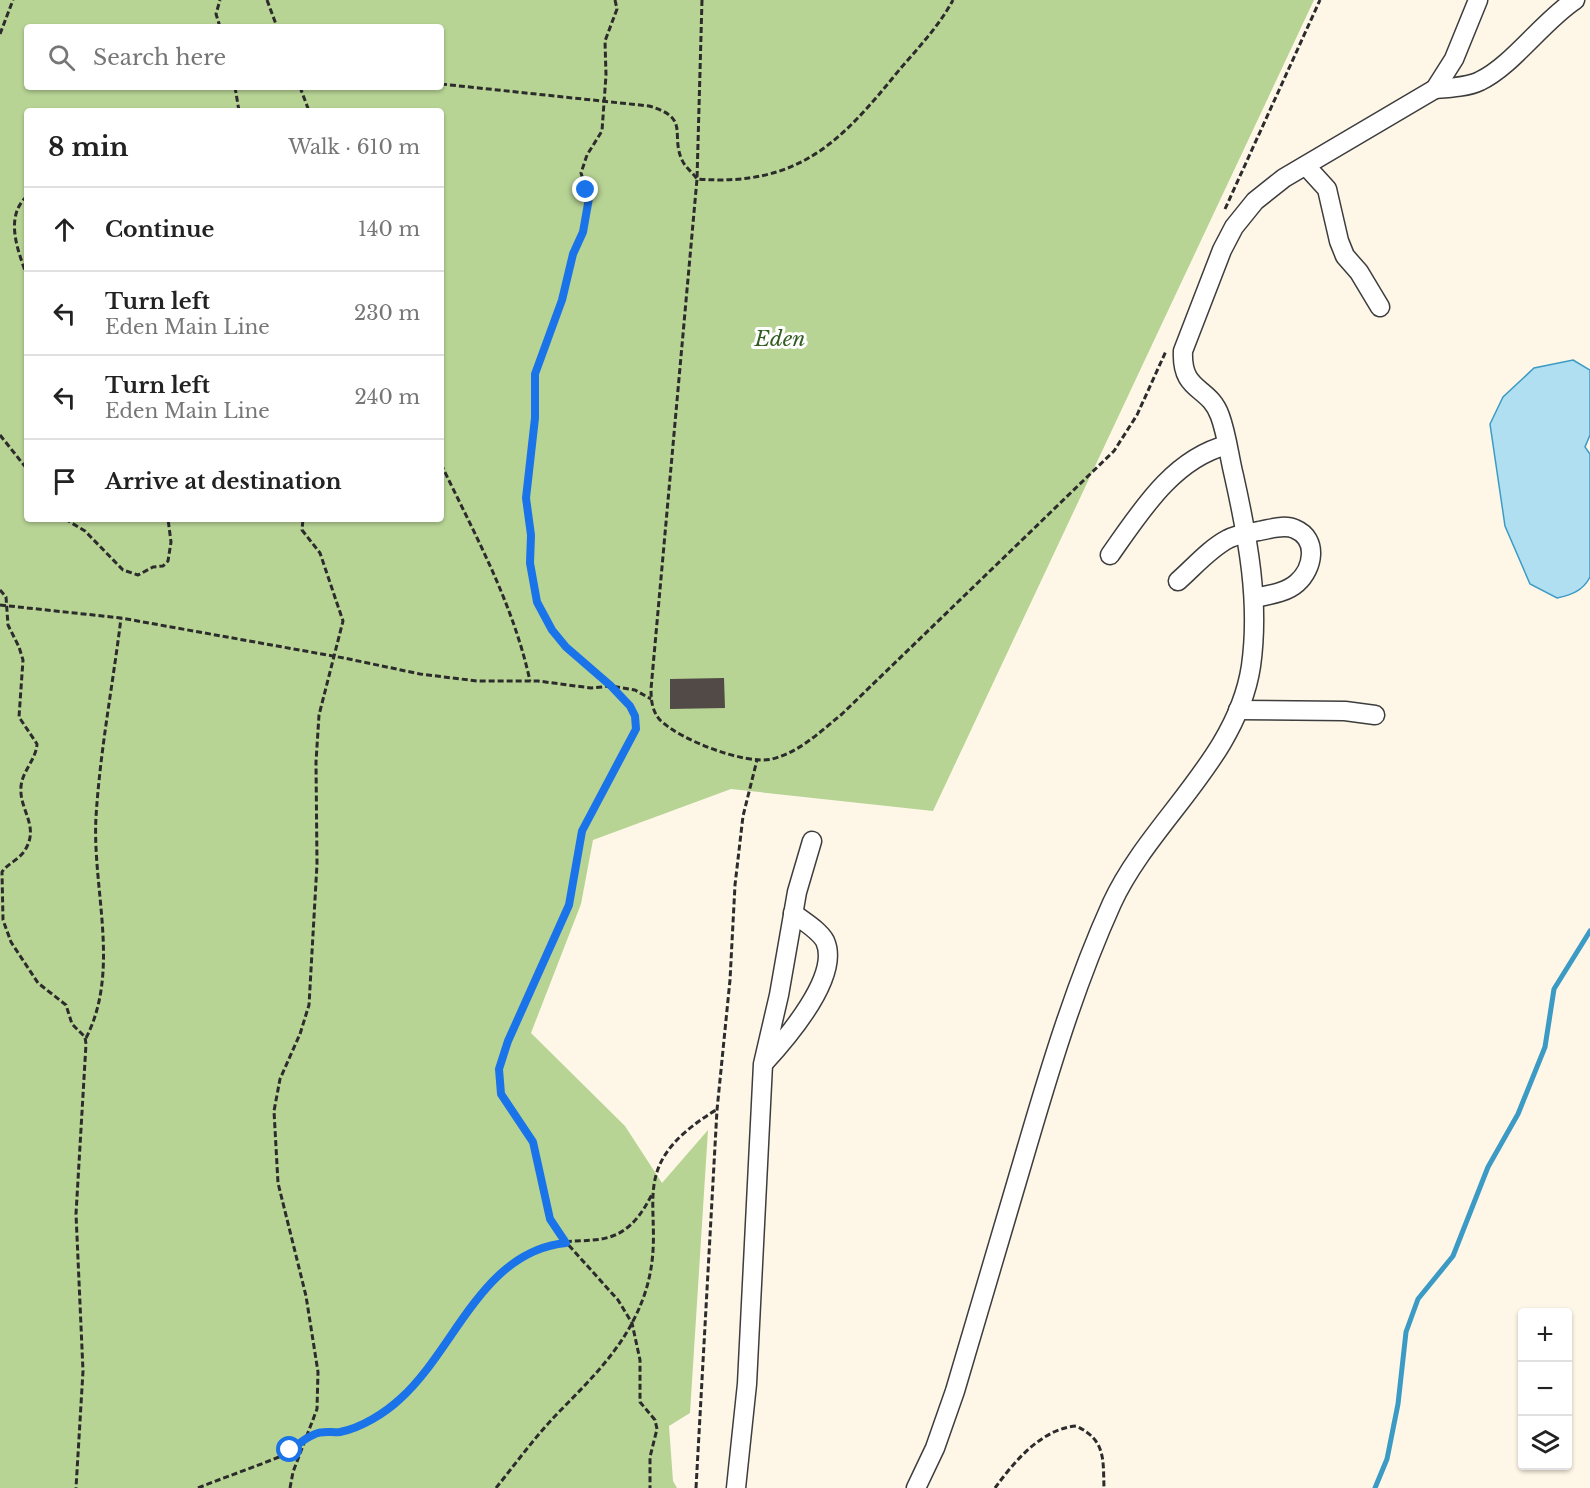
<!DOCTYPE html>
<meta charset="utf-8">
<style>
body{margin:0;font-family:"Libre Baskerville",serif;background:#f6f6f6;color:#222}
.controls{position:absolute;right:18px;bottom:18px;display:grid;overflow:hidden;border-radius:6px;box-shadow:0 2px 4px #0004}
.controls button{width:54px;height:54px;display:grid;place-items:center;padding:0;border:0;border-bottom:2px solid #e0e0e0;background:#fff;color:#222;font:30px sans-serif}
.stop{position:absolute;width:18px;height:18px;margin:-14px;border:4px solid #1a73e8;border-radius:50%;background:#fff}
.stop.end{background:#1a73e8;border-color:#fff;box-shadow:0 2px 6px #0008}
.list{margin:0;padding:0;list-style:none}
h2{display:flex;justify-content:space-between;align-items:center;height:78px;margin:0;padding:0 24px;font-size:26px}
h2 small{font-size:20px;font-weight:400;color:#767676}
.list li{display:grid;grid-template-columns:39px 1fr auto;gap:18px;align-items:center;box-sizing:border-box;height:84px;padding:0 24px;border-top:2px solid #e0e0e0}
.list b{display:block;font-size:22px;white-space:nowrap}
.list p{margin:0;font-size:20px;white-space:nowrap;color:#767676}
.list em{font-size:20px;font-style:normal;color:#767676}
.icon{flex:none;width:33px;height:33px;fill:none;stroke:currentColor;stroke-width:2;stroke-linecap:round;stroke-linejoin:round}
.map{position:relative;flex:none;width:1590px;height:1488px;overflow:hidden}
.search{position:absolute;background:#fff;box-shadow:0 2px 4px #0004;left:24px;top:24px;width:420px;height:66px;display:flex;align-items:center;gap:15px;box-sizing:border-box;padding:0 21px;border-radius:6px;color:#767676;font-size:22px}
.panel{position:absolute;background:#fff;box-shadow:0 2px 4px #0004;left:24px;top:108px;width:420px;height:414px;border-radius:6px}
.map>svg:first-child{display:block}
.forest{fill:#b8d495;fill-rule:evenodd}
.water{fill:#b0dff1;stroke:#3c9bc4;stroke-width:1.5}
.lines{fill:none;stroke-linecap:round;stroke-linejoin:round}
.stream{stroke:#3c9bc4;stroke-width:5}
.building{fill:#524a47}
.minor-casing{stroke:#3d3d3d;stroke-width:21}
.path{stroke:#2c2c2c;stroke-width:3;stroke-dasharray:6 3;stroke-linecap:butt}
.minor{stroke:#fff;stroke-width:18}
.route{stroke:#1a73e8;stroke-width:8}
.labels{text-anchor:middle;dominant-baseline:central;stroke-width:6;stroke-linejoin:round;paint-order:stroke}
.park-label{font-size:21px;font-style:italic;fill:#325c20;stroke:#fff}
</style>
<div class="map">
<svg width="1590" height="1488" viewBox="0 0 1590 1488">
<rect width="100%" height="100%" fill="#fef7e8"/>
<path class="forest" d="M0 0H1314L933 811 731 789 593 840 581 904 531 1033 625 1126 662 1183 708 1130 690 1413 669 1426 673 1481 677 1488H0ZM27 27H441V87H27ZM27 111H441V519H27Z"/>
<path class="water" d="M1573 360 1590 370V435L1585 447 1590 454V577C1583 591 1571 595 1557 598L1530 584 1505 526 1490 424 1503 397 1534 368Z"/>
<g class="lines">
<polyline class="stream" points="1375,1488 1387,1459 1398,1404 1406,1332 1418,1299 1453,1256 1488,1167 1518,1114 1545,1047 1554,989 1590,931"/>
</g>
<polygon class="building" points="724,678 725,708 670,709 670,679"/>
<g class="lines">
<defs>
<g id="minor">
<path d="M1435 89C1449 88 1468 87 1480 81 1512 66 1543 21 1575 0"/>
<polyline points="1306,166 1327,189 1339,241 1345,256 1359,272 1380,307"/>
<path d="M1110 555C1141 511 1173 459 1227 445"/>
<path d="M1178 581C1194 567 1209 549 1228 539 1237 534 1249 533 1259 531 1271 529 1284 524 1295 529 1319 539 1313 569 1297 583 1286 593 1268 595 1254 598"/>
<polyline points="1238,710 1345,711 1375,715"/>
<path d="M764 1063C786 1039 841 976 825 941 819 930 803 921 793 913"/>
<polyline points="736,1488 747,1384 763,1064 779,995 797,892 812,841"/>
<path d="M916 1488 935 1448 955 1391C978 1315 1000 1239 1022 1164 1048 1075 1074 987 1112 903 1150 821 1237 759 1251 666 1260 602 1248 539 1234 476 1229 456 1227 435 1220 416 1209 385 1181 393 1183 351L1222 250 1234 227 1255 201 1284 178 1435 89 1454 59 1478 0"/>
</g>
</defs>
<use href="#minor" class="minor-casing"/>
<g class="path">
<polyline points="267,0 277,27"/>
<polyline points="615,0 617,9 605,41 606,75 602,131 587,155 581,173 589,198 583,232 573,254 562,300 535,374 535,418 526,505 531,535 532,583 537,602 553,630 566,647 611,686 630,706 635,716 636,729 585,823 578,847 569,905 508,1041 498,1076 501,1094 506,1103 533,1142 545,1205 556,1231 618,1300 632,1323 640,1360 640,1402 655,1420 657,1429 650,1457 650,1488"/>
<path d="M702 0 697 179 651 689C651 700 652 711 660 720 680 740 745 765 772 759 800 752 821 731 842 714L1114 451 1137 415 1166 351"/>
<polyline points="220,27 216,14 220,0"/>
<polyline points="0,34 13,0"/>
<path d="M441 84 649 106C691 118 670 134 682 160 685 167 693 173 697 179 799 187 841 142 900 69 919 47 939 26 953 0"/>
<polyline points="235,87 239,111"/>
<polyline points="300,87 309,111"/>
<path d="M27 196C4 217 18 251 27 276"/>
<polyline points="1225,209 1320,0"/>
<polyline points="0,435 27,469"/>
<path d="M441 464C475 535 513 603 530 681"/>
<polyline points="65,519 85,531 123,570 138,575 153,567 163,566 168,561 171,542 168,519"/>
<path d="M0 590 6 597 8 625 19 647 23 660 19 717 37 744C36 760 22 771 21 787 19 810 40 826 25 850 19 860 8 863 2 872L3 920 11 942 38 983 66 1005 72 1024 85 1037 86 1044 76 1214 83 1371 76 1488"/>
<polyline points="0,605 121,618 344,658 420,674 477,681 538,681 591,688 611,686 635,690 651,699"/>
<path d="M86 1038C121 970 92 889 96 817 100 751 113 684 121 618"/>
<path d="M198 1488C225 1477 252 1468 279 1457 291 1451 301 1440 313 1434 322 1430 331 1433 340 1432 361 1429 384 1413 400 1400 448 1357 470 1293 525 1256 575 1222 616 1268 652 1194"/>
<polyline points="290,1488 293,1472 317,1409 318,1372 306,1296 278,1183 274,1111 280,1079 300,1034 309,1005 317,864 316,762 319,715 343,621 320,553 302,530 303,519"/>
<path d="M496 1488C516 1463 535 1437 557 1414 593 1377 628 1344 645 1293 672 1210 616 1171 716 1110"/>
<polyline points="696,1488 717,1110 730,980 735,885 743,816 757,760"/>
<path d="M995 1488C1014 1462 1041 1429 1076 1426 1106 1440 1103 1459 1104 1488"/>
</g>
<use href="#minor" class="minor"/>
</g>
<g class="lines">
<path class="route" d="M290 1450C298 1445 305 1438 313 1435 322 1430 331 1433 340 1432 361 1428 385 1413 400 1399 455 1350 482 1251 566 1243L550 1219 533 1142 501 1094 499 1069 508 1041 569 905 582 831 636 729 635 716 630 706 611 686 566 647 552 630 537 602 530 563 531 535 526 498 535 418V374L562 300 573 254 583 232 589 198 586 190"/>
</g>
<g class="labels">
<g class="park-label">
<text x="780" y="339">Eden</text>
</g>
</g>
</svg>
<div class="controls">
<button>+</button>
<button>−</button>
<button><svg class="icon" aria-label="layers" viewBox="0 0 24 24"><path d="M12 4l9 5-9 5-9-5zM3 14l9 5 9-5"/></svg></button>
</div>
<div class="stop" style="left:290px;top:1450px"></div>
<div class="stop end" style="left:586px;top:190px"></div>
<div class="search"><svg class="icon" aria-label="search" viewBox="0 0 24 24"><circle cx="10" cy="10" r="6"/><path d="M15 15l6 6"/></svg>Search here</div>
<section class="panel">
<h2>8 min<small>Walk · 610 m</small></h2>
<ul class="list">
<li><svg class="icon" aria-label="ahead" viewBox="0 0 24 24"><path d="M12 20V5M6 11l6-6 6 6"/></svg><div><b>Continue</b></div><em>140 m</em></li>
<li><svg class="icon" aria-label="left" viewBox="0 0 24 24"><path d="M17 20v-9H6M10 6l-5 5 5 5"/></svg><div><b>Turn left</b><p>Eden Main Line</p></div><em>230 m</em></li>
<li><svg class="icon" aria-label="left" viewBox="0 0 24 24"><path d="M17 20v-9H6M10 6l-5 5 5 5"/></svg><div><b>Turn left</b><p>Eden Main Line</p></div><em>240 m</em></li>
<li><svg class="icon" aria-label="arrive" viewBox="0 0 24 24"><path d="M6 21V4h12l-3 4 3 4H6"/></svg><div><b>Arrive at destination</b></div></li>
</ul>
</section>
</div>
